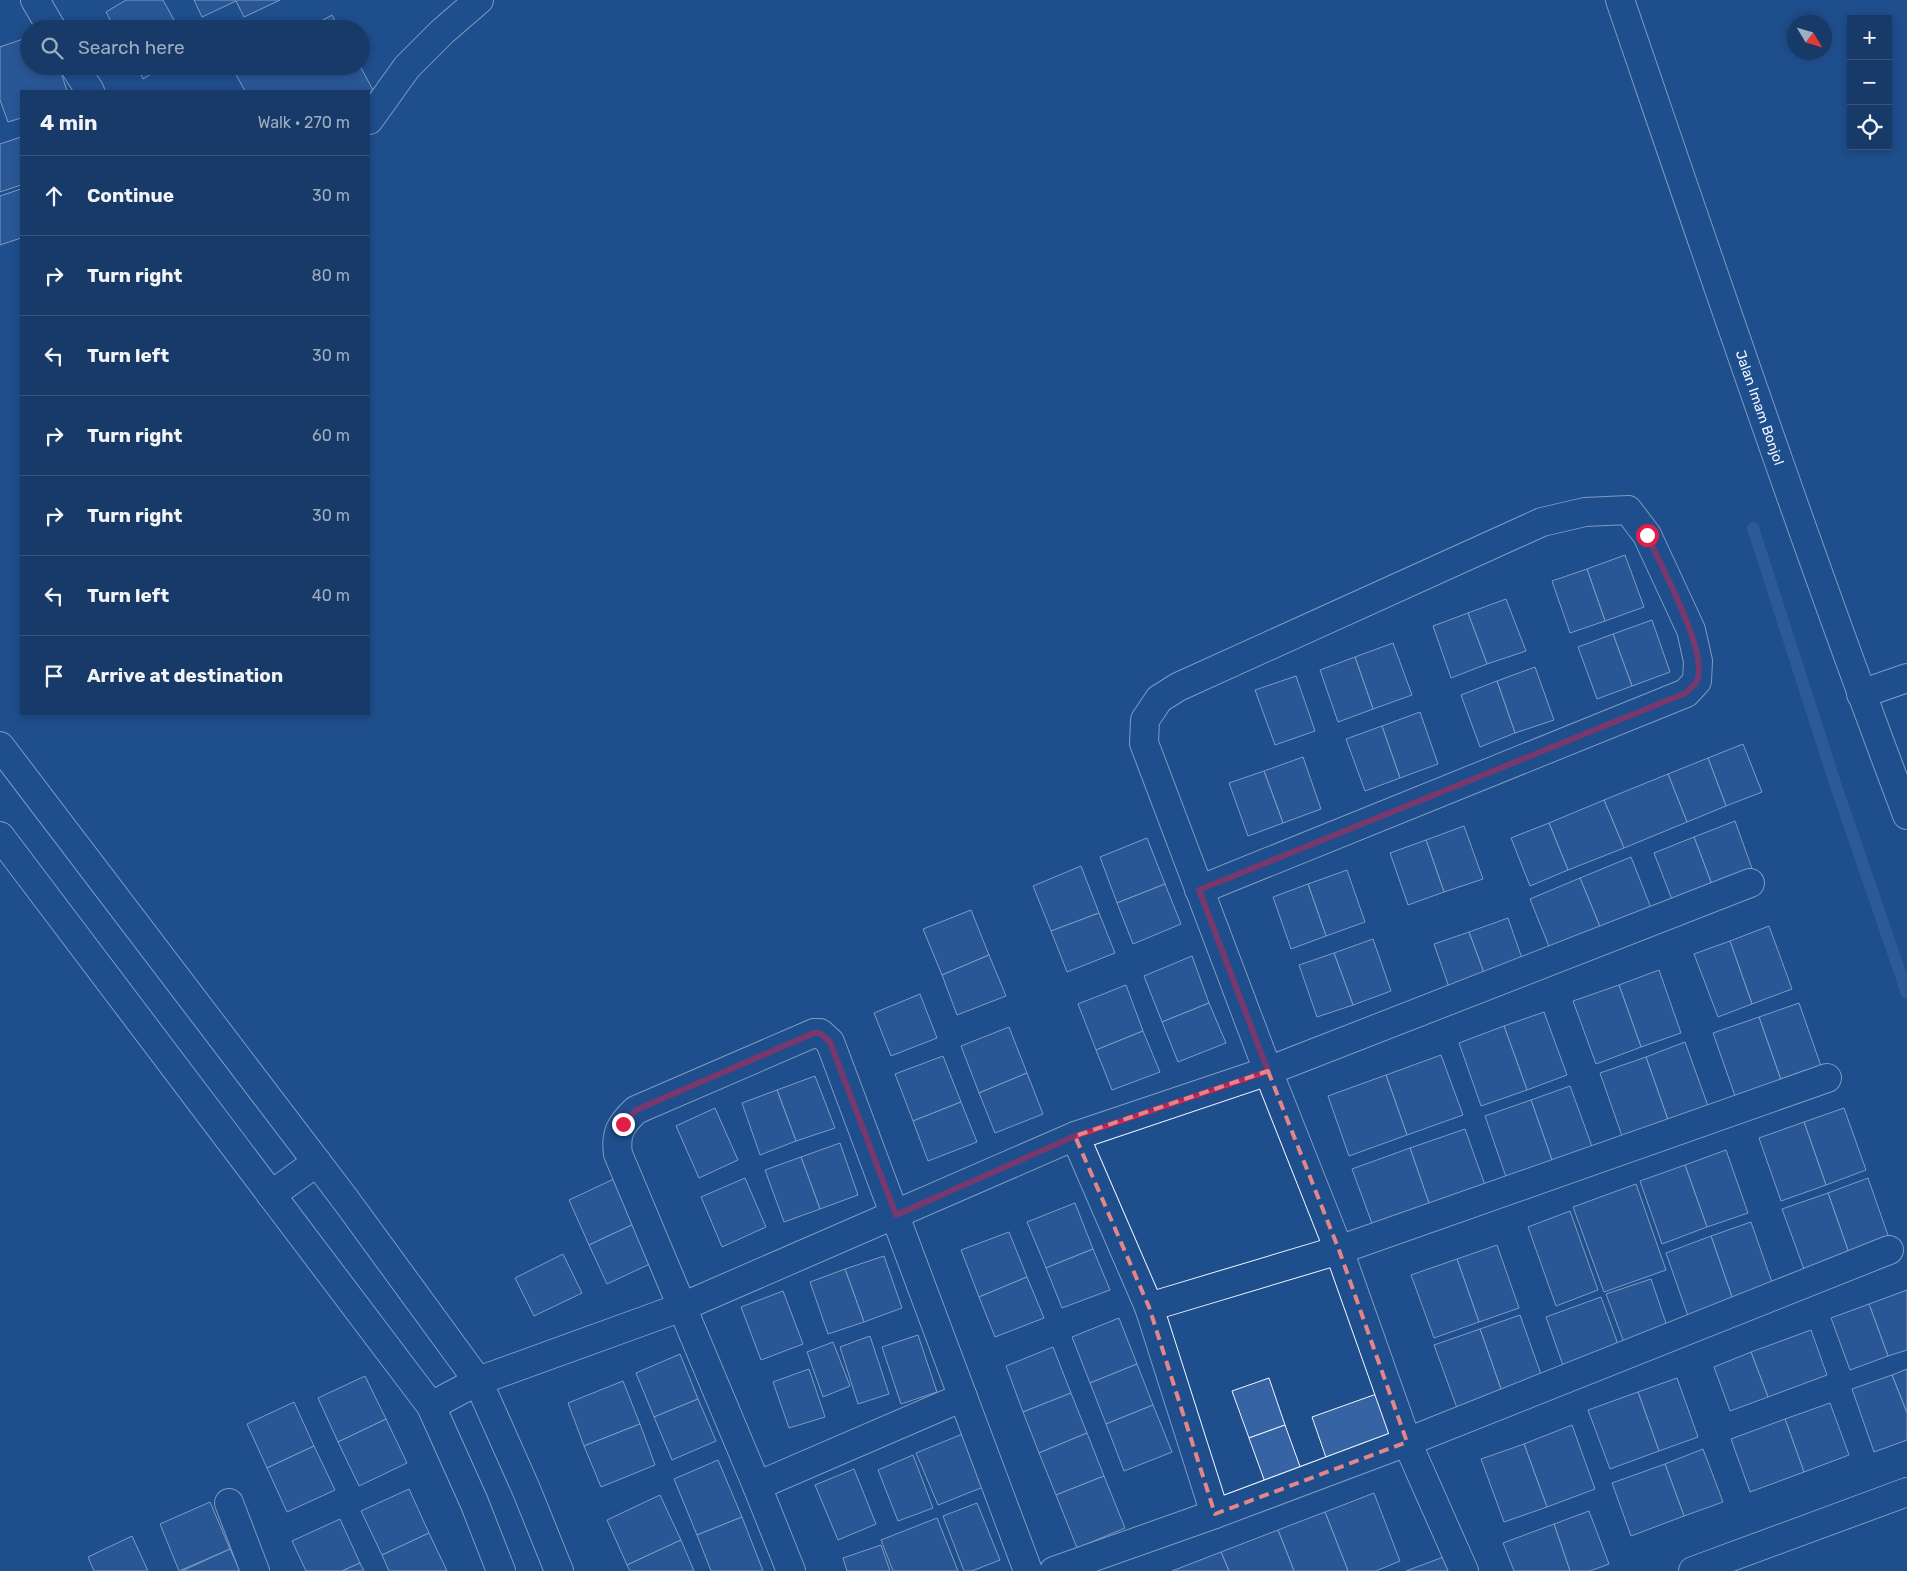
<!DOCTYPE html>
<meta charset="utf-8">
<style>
body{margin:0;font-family:Rubik,sans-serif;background:#244571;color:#f1f3f6}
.controls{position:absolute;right:15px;top:15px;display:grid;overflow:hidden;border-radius:0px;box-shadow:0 2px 8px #0003}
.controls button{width:45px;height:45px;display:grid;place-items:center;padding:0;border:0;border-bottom:1px solid #36547d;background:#173a69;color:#f1f3f6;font:25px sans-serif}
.compass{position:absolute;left:1787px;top:15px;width:45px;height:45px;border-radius:50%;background:#173a69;box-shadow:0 2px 8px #0003;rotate:128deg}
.stop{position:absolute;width:15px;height:15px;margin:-11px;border:4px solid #e11d48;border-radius:50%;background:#fff}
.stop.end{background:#e11d48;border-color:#fff;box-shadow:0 1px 5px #0008}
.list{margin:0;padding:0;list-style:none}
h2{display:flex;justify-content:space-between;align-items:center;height:65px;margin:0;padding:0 20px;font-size:21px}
h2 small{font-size:16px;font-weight:400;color:#9eadc0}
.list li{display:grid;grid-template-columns:32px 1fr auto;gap:15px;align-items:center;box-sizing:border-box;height:80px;padding:0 20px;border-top:1px solid #36547d}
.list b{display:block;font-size:19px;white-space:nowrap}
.list em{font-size:16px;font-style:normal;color:#9eadc0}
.icon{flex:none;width:28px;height:28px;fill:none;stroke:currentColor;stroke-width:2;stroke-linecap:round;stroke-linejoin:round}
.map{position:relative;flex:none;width:1907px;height:1571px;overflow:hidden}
.search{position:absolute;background:#173a69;box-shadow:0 2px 8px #0003;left:20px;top:20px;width:350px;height:55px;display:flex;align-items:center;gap:12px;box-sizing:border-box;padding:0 18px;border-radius:28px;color:#9eadc0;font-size:19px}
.panel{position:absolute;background:#173a69;box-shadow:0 2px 8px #0003;left:20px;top:90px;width:350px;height:625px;border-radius:0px}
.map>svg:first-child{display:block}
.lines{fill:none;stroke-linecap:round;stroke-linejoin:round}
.stream{stroke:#3b69a3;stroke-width:12}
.building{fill:#3563a3;stroke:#f2f6ff}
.minor-casing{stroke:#f2f6ff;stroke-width:30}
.minor{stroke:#1f4e8c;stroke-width:28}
.route{stroke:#e11d48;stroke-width:6}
.marked{fill:none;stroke:#e38589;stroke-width:4;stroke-dasharray:10 6;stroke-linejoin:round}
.labels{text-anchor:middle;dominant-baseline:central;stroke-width:4;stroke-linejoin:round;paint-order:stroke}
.street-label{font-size:14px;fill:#f2f6ff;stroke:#1f4e8c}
</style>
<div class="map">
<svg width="1907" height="1571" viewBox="0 0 1907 1571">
<rect width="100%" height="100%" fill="#1f4e8c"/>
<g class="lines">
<polyline class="stream" points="1753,528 1836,786 1907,993"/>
</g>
<g class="building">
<polygon points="126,0 163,0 179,29 115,29 106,12"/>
<polygon points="194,0 280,0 244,17 236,1 202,17"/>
<polygon points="332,15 339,29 307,29"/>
<polygon points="29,37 29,66 59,66 67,91 21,91 21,118 8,122 0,100 0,47"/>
<polygon points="136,66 165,66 143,79"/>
<polygon points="238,66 360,66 374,92 369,95 369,91 245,91 233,69"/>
<polygon points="21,137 21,185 0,192 0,144"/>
<polygon points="21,189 21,238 0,245 0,196"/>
<polygon points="1625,555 1644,607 1605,621 1587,569"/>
<polygon points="1587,569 1605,621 1570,633 1552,581"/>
<polygon points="1506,599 1526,651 1487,664 1468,613"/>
<polygon points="1468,613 1487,664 1451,678 1433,626"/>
<polygon points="1652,620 1670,672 1632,686 1613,634"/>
<polygon points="1613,634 1632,686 1597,699 1578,647"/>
<polygon points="1393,643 1412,695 1373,709 1355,657"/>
<polygon points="1355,657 1373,709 1338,722 1320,670"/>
<polygon points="1535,667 1554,720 1515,733 1497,681"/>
<polygon points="1296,676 1315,731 1275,745 1255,690"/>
<polygon points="1497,681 1515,733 1480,747 1461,695"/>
<polygon points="1420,712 1438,764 1400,778 1382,726"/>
<polygon points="1382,726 1400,778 1365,791 1346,739"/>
<polygon points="1743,744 1762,792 1726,806 1708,758"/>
<polygon points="1303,757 1321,809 1283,823 1264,771"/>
<polygon points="1708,758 1726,806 1687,822 1668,774"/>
<polygon points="1264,771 1283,823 1248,836 1229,783"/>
<polygon points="1668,774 1687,822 1624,848 1604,800"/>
<polygon points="1604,800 1624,848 1568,870 1549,823"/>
<polygon points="1735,821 1754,874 1714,890 1694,837"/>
<polygon points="1549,823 1568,870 1530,886 1511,838"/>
<polygon points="1464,826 1483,879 1444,892 1426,840"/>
<polygon points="1694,837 1714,890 1674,905 1654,853"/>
<polygon points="1147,838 1165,884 1117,903 1100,857"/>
<polygon points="1426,840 1444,892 1408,905 1390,853"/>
<polygon points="1631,857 1653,913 1603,934 1580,878"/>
<polygon points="1081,866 1099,913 1051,931 1033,886"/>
<polygon points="1347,870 1365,922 1326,936 1308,884"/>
<polygon points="1580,878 1603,934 1552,954 1530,899"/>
<polygon points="1165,884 1181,924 1133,944 1117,903"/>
<polygon points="1308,884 1326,936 1291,949 1273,897"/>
<polygon points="971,910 989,955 942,975 923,929"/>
<polygon points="1099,913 1115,953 1067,972 1051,931"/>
<polygon points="1508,918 1526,970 1488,984 1469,932"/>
<polygon points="1769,926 1792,989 1752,1004 1730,941"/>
<polygon points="1469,932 1488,984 1452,996 1434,944"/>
<polygon points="1373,939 1391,991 1353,1005 1334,953"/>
<polygon points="1730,941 1752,1004 1718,1017 1694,954"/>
<polygon points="1334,953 1353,1005 1317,1017 1299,965"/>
<polygon points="989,955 1006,996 957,1015 942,975"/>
<polygon points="1192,956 1209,1003 1162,1022 1144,976"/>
<polygon points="1659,970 1681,1033 1641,1047 1619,985"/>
<polygon points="1126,985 1143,1031 1096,1050 1078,1004"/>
<polygon points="1619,985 1641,1047 1596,1064 1573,1001"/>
<polygon points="920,994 937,1038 891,1056 874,1013"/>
<polygon points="1209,1003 1226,1043 1178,1062 1162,1022"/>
<polygon points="1799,1003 1821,1066 1781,1080 1759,1017"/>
<polygon points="1544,1012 1567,1075 1527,1090 1504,1026"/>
<polygon points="1759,1017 1781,1080 1735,1096 1713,1033"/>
<polygon points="1504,1026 1527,1090 1481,1106 1459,1043"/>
<polygon points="1009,1027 1027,1073 979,1093 961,1046"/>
<polygon points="1143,1031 1160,1072 1112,1090 1096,1050"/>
<polygon points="1685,1042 1708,1106 1668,1120 1646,1057"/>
<polygon points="1441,1055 1463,1115 1407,1135 1386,1075"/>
<polygon points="943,1056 961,1102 913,1121 895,1074"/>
<polygon points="1646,1057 1668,1120 1622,1136 1600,1073"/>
<polygon points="1027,1073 1043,1114 995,1133 979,1093"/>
<polygon points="1386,1075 1407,1135 1349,1156 1328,1096"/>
<polygon points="815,1076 835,1128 796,1141 777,1090"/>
<polygon points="1570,1086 1593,1149 1553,1163 1531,1100"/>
<polygon points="777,1090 796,1141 760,1155 742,1103"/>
<polygon points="1531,1100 1553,1163 1507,1180 1485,1116"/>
<polygon points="961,1102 977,1142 928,1161 913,1121"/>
<polygon points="715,1108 738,1160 699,1178 676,1126"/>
<polygon points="1844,1108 1866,1170 1826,1185 1804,1122"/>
<polygon points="1804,1122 1826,1185 1781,1201 1759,1138"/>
<polygon points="1465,1129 1486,1188 1431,1209 1410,1148"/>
<polygon points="840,1143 858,1195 820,1209 801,1157"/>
<polygon points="1410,1148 1431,1209 1374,1229 1352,1169"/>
<polygon points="1726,1150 1748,1213 1707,1227 1685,1165"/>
<polygon points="801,1157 820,1209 784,1222 765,1170"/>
<polygon points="1685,1165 1707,1227 1662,1244 1640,1181"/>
<polygon points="616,1178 636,1223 589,1245 569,1200"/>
<polygon points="745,1178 766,1227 722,1247 701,1197"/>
<polygon points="1868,1178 1890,1241 1850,1256 1828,1193"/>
<polygon points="1636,1184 1666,1270 1604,1292 1573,1207"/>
<polygon points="1828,1193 1850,1256 1805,1272 1782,1209"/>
<polygon points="1075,1203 1093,1249 1046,1268 1027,1222"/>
<polygon points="1570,1211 1598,1290 1556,1306 1528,1227"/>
<polygon points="1751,1222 1773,1285 1733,1300 1711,1236"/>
<polygon points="636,1223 654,1262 607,1284 589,1245"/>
<polygon points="1009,1232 1027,1277 979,1297 961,1250"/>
<polygon points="1711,1236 1733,1300 1688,1316 1666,1253"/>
<polygon points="1497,1245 1519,1308 1479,1322 1457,1259"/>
<polygon points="1093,1249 1110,1290 1062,1308 1046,1268"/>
<polygon points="563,1254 582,1293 534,1316 515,1278"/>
<polygon points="884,1256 902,1308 864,1322 845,1269"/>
<polygon points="1457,1259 1479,1322 1434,1338 1411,1275"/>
<polygon points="845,1269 864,1322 828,1334 810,1282"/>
<polygon points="1027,1277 1044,1318 995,1337 979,1297"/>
<polygon points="1651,1279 1669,1332 1626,1348 1606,1294"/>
<polygon points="1907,1290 1907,1350 1888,1356 1869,1304"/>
<polygon points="783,1291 803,1344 761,1360 741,1307"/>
<polygon points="1601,1297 1620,1350 1565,1371 1546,1317"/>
<polygon points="1869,1304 1888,1356 1850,1370 1831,1318"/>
<polygon points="1520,1315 1542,1377 1502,1392 1480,1329"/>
<polygon points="1119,1318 1137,1364 1090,1383 1072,1337"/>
<polygon points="1480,1329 1502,1392 1457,1408 1434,1345"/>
<polygon points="1811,1330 1827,1375 1768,1397 1751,1352"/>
<polygon points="918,1335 937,1392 901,1404 882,1347"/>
<polygon points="870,1336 889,1394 858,1404 840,1347"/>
<polygon points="833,1342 850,1386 823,1397 807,1352"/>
<polygon points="1053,1347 1071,1393 1023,1412 1006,1366"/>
<polygon points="1751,1352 1768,1397 1730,1411 1714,1367"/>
<polygon points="680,1354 698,1399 654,1417 636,1373"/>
<polygon points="1137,1364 1153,1405 1106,1424 1090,1383"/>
<polygon points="809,1369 825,1417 789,1428 773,1382"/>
<polygon points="1907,1369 1907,1413 1892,1375"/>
<polygon points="1892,1375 1907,1413 1907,1440 1874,1452 1852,1389"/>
<polygon points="365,1376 386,1419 338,1442 318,1398"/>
<polygon points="1269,1378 1285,1425 1249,1438 1232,1391"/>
<polygon points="1677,1378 1698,1437 1659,1451 1638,1392"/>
<polygon points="623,1381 640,1424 584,1446 568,1403"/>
<polygon points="1382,1392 1401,1444 1330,1469 1312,1417"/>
<polygon points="1638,1392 1659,1451 1610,1469 1588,1410"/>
<polygon points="1071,1393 1087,1433 1039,1453 1023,1412"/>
<polygon points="698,1399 716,1441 672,1460 654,1417"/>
<polygon points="294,1402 314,1446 267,1468 247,1424"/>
<polygon points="1830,1403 1849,1455 1804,1472 1785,1419"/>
<polygon points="1153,1405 1172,1452 1124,1471 1106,1424"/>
<polygon points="386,1419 407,1463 359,1486 338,1442"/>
<polygon points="1785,1419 1804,1472 1750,1492 1731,1439"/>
<polygon points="640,1424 655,1465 601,1487 584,1446"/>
<polygon points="1285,1425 1302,1472 1266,1485 1249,1438"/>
<polygon points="1572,1425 1595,1489 1547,1507 1524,1444"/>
<polygon points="970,1431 991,1484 938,1505 916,1453"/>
<polygon points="1087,1433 1104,1476 1056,1495 1039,1453"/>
<polygon points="1524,1444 1547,1507 1504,1522 1481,1459"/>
<polygon points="314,1446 335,1490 287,1512 267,1468"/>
<polygon points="1703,1449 1723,1502 1684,1516 1665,1464"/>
<polygon points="913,1455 933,1508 898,1521 878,1470"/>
<polygon points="718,1460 742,1517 697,1535 674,1479"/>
<polygon points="1665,1464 1684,1516 1631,1536 1612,1483"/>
<polygon points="854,1469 876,1524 838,1540 815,1485"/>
<polygon points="1104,1476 1125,1528 1077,1548 1056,1495"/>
<polygon points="409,1489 429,1533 382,1555 361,1511"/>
<polygon points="1374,1493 1400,1561 1376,1571 1348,1571 1325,1512"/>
<polygon points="660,1495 681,1540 627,1565 607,1520"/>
<polygon points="210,1502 230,1549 179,1571 160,1524"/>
<polygon points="977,1503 1000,1560 972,1571 964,1571 943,1516"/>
<polygon points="1589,1511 1609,1564 1590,1571 1570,1571 1554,1524"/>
<polygon points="1325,1512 1348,1571 1294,1571 1278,1530"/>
<polygon points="742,1517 763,1571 711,1571 697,1535"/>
<polygon points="937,1518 958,1571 893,1571 881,1540"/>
<polygon points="340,1519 360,1563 342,1571 306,1571 292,1541"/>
<polygon points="1554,1524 1570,1571 1514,1571 1503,1543"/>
<polygon points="1278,1530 1294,1571 1229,1571 1221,1552"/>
<polygon points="429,1533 447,1571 389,1571 382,1555"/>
<polygon points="132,1536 148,1571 94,1571 88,1557"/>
<polygon points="681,1540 694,1571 630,1571 627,1565"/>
<polygon points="881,1545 890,1571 847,1571 843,1558"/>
<polygon points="230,1549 240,1571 182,1571"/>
<polygon points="1221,1552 1229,1571 1172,1571"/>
<polygon points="1446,1556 1451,1571 1406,1571"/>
<polygon points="360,1563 364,1571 342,1571"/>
</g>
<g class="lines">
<defs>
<g id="minor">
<polyline points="35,0 52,29"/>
<path id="s1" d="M1620 0C1713 272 1805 545 1907 815"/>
<polyline points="74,66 90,91"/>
<polyline points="369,120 407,67 442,32 479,0"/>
<polyline points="1861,694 1907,678"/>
<polyline points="0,746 345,1199 478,1381 526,1489 559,1571"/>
<polyline points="0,836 431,1406 474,1502 501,1571"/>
<polyline points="1199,890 1686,693 1697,681 1698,661 1691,630 1647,535 1628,510 1585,512 1542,522 1178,687 1159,699 1145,720 1144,743 1268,1071 1339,1250 1407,1442 1464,1571"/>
<polyline points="1075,1136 1149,1307 1215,1514"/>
<polyline points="271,1195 317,1162"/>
<polyline points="1149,1307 1339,1250 1827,1078"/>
<polyline points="431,1406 478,1381 682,1307 1075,1136 1268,1071 1750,883"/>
<polyline points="757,1486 963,1397"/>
<polyline points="229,1503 255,1571"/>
<path d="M791 1571 757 1486 618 1154C615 1133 621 1124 636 1110L814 1033H820L830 1042 1028 1571"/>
<polyline points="1054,1571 1215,1514 1407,1442 1889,1250"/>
<polyline points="1693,1571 1907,1492"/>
</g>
</defs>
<use href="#minor" class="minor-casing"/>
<use href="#minor" class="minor"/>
</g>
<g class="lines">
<path class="route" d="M623 1124 636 1110 814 1033H820L830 1042 896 1215 1075 1136 1268 1071 1199 890 1686 693C1689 689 1695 685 1697 681 1709 653 1660 564 1647 535"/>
</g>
<path d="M0 0H1907V1571H0ZM1268 1071 1339 1250 1407 1442 1215 1514 1149 1307 1075 1136Z" fill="#1f4e8c" fill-opacity=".55" fill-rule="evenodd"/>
<path class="marked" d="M1268 1071 1339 1250 1407 1442 1215 1514 1149 1307 1075 1136Z"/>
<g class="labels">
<g class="street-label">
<text stroke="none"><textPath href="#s1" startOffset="431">Jalan Imam Bonjol</textPath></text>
</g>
</g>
</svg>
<div class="controls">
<button>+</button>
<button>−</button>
<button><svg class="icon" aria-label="locate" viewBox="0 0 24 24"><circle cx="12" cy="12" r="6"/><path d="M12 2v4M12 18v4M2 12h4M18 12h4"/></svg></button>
</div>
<svg class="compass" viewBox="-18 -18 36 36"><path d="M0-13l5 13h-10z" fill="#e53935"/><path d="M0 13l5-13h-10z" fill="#9eadc0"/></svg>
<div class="stop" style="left:1647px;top:535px"></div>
<div class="stop end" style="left:623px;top:1124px"></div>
<div class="search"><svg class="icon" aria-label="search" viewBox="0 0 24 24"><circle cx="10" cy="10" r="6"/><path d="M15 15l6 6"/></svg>Search here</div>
<section class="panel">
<h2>4 min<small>Walk · 270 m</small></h2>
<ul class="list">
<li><svg class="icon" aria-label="ahead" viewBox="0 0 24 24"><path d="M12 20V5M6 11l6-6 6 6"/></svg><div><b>Continue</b></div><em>30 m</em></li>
<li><svg class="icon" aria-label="right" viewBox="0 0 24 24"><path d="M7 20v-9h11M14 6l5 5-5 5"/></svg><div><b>Turn right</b></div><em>80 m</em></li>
<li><svg class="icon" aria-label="left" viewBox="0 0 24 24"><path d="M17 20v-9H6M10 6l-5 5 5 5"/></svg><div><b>Turn left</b></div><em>30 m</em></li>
<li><svg class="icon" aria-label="right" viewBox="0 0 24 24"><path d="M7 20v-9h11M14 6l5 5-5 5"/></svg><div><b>Turn right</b></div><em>60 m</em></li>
<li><svg class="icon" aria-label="right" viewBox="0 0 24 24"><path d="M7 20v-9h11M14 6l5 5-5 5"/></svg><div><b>Turn right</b></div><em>30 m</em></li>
<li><svg class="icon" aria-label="left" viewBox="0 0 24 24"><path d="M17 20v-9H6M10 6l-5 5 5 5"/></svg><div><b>Turn left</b></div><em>40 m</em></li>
<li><svg class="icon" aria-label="arrive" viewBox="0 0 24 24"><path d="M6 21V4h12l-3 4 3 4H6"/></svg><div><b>Arrive at destination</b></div></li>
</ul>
</section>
</div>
